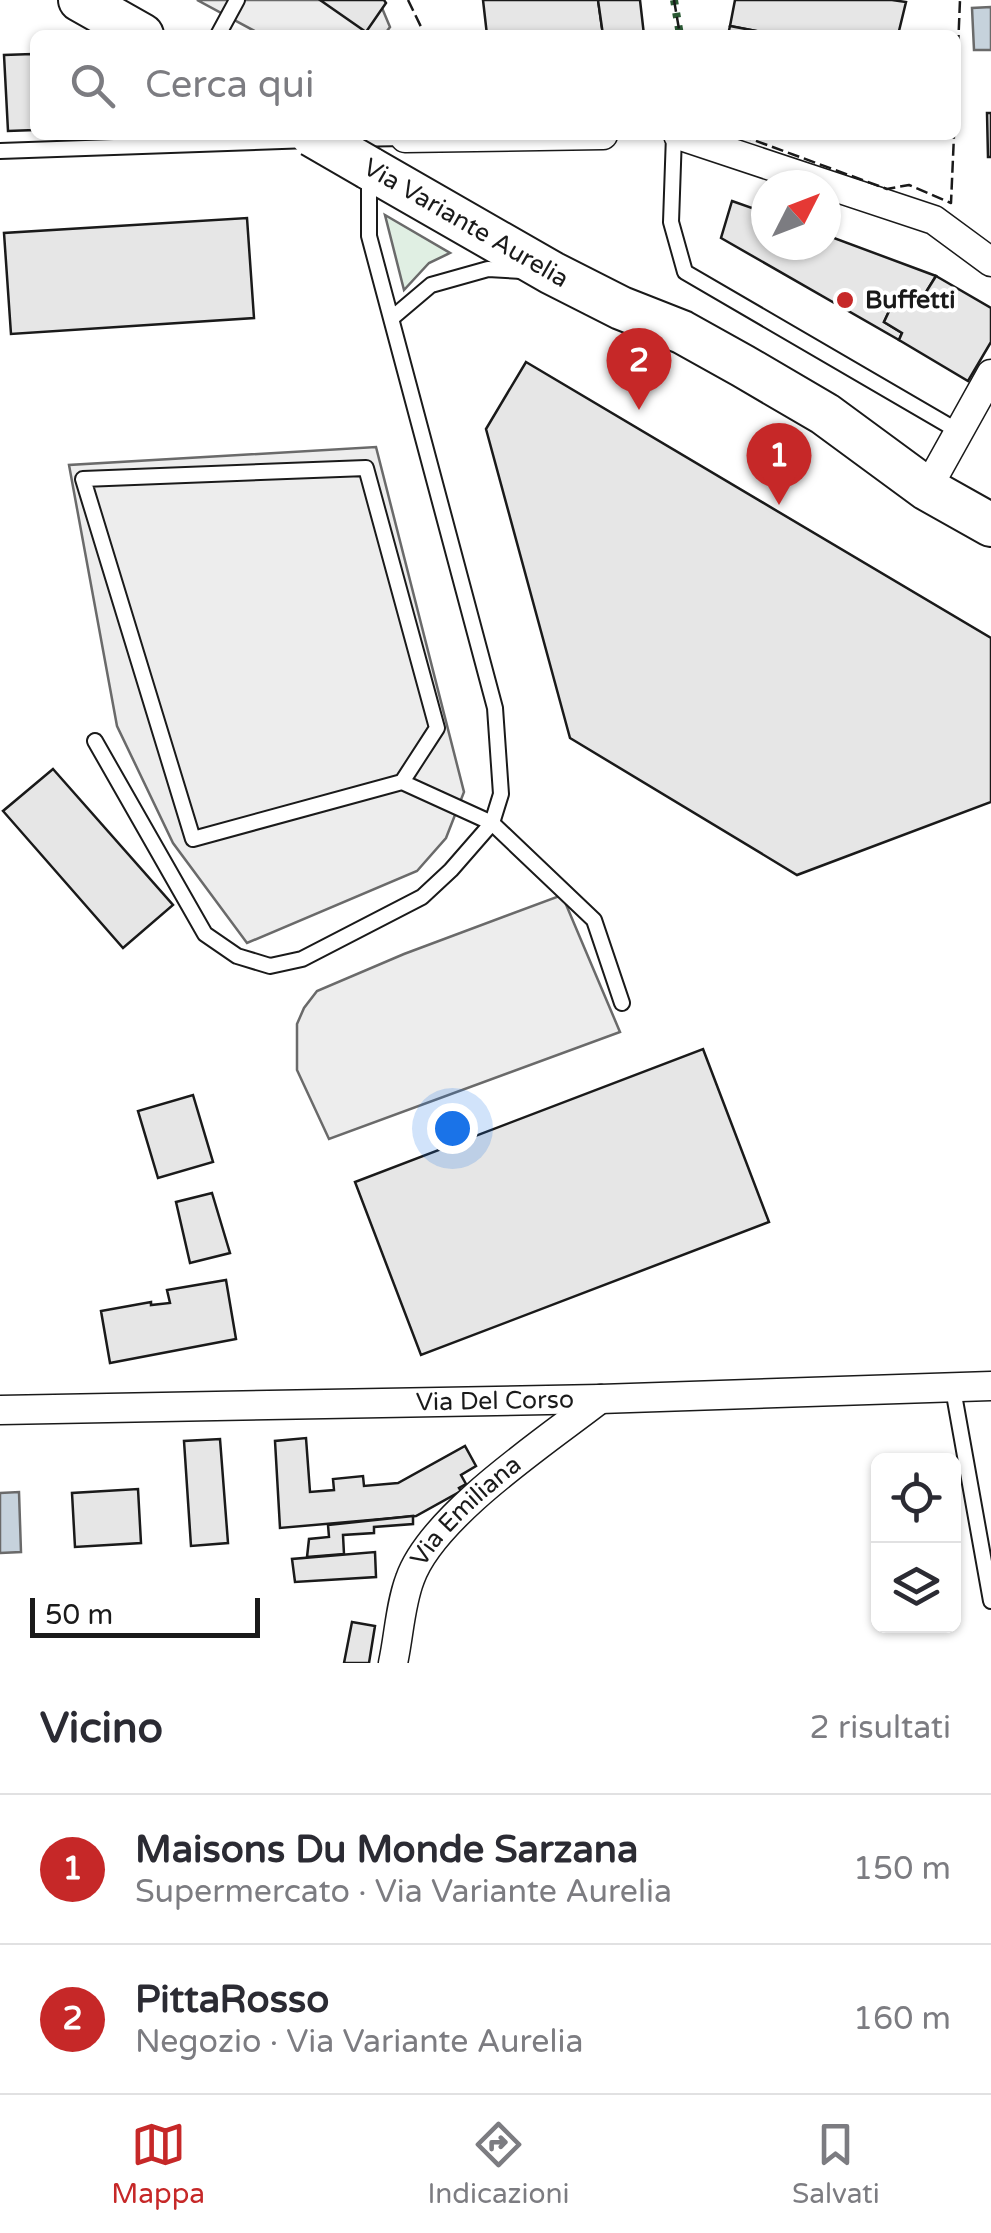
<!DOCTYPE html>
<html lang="it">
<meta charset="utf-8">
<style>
body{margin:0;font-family:"Varela Round",sans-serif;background:#f7f7f7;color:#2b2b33}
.controls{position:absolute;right:30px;bottom:30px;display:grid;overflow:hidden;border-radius:15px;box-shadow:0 2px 8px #0004}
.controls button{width:90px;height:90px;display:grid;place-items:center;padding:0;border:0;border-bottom:2px solid #e1e1e2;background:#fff;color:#2b2b33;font:50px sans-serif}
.compass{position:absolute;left:751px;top:170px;width:90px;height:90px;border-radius:50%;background:#fff;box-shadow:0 2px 8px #0004;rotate:48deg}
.scale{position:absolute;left:30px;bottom:25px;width:230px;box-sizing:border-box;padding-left:10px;border:5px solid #1a1a1a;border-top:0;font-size:28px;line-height:35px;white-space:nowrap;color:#1a1a1a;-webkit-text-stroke:8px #fff;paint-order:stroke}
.you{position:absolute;left:452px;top:1128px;width:35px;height:35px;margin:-25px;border:8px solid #fff;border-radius:50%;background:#1a73e8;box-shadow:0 0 0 15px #1a73e833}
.badge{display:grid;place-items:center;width:65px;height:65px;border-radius:50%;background:#c62828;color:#fff;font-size:32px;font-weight:700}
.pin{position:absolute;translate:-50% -82px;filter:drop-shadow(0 2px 5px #0008)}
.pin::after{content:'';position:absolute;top:52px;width:35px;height:30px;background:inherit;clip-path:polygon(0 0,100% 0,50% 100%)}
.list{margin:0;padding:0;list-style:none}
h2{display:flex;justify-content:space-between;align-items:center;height:130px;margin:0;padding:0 40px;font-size:42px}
h2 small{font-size:32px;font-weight:400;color:#7c7c81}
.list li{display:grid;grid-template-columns:65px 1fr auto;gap:30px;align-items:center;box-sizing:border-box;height:150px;padding:0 40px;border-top:2px solid #e1e1e2}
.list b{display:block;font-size:38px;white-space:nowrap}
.list p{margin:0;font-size:32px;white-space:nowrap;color:#7c7c81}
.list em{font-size:32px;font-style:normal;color:#7c7c81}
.icon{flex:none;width:55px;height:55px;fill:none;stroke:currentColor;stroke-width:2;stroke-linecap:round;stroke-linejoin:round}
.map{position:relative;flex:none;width:991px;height:1663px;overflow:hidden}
.search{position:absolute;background:#fff;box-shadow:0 2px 8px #0004;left:30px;right:30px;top:30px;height:110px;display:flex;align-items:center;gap:25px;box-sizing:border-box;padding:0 35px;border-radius:15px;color:#7c7c81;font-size:38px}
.sheet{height:430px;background:#fff}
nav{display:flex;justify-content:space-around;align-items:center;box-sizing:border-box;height:140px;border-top:2px solid #e1e1e2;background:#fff;font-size:28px;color:#7c7c81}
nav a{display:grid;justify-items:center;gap:5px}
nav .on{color:#c62828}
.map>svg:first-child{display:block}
.green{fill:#e0efe3;stroke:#6a6a6a;stroke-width:2.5}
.parking{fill:#ededed;stroke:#6a6a6a;stroke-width:2.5}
.water{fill:#c6d2dc;stroke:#6a6a6a;stroke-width:2.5}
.building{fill:#e6e6e6;stroke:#1a1a1a;stroke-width:2.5}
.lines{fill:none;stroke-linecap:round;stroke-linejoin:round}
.lane-casing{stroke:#1a1a1a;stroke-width:18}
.street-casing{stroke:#1a1a1a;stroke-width:31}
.primary-casing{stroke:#1a1a1a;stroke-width:46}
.lane{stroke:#fff;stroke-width:14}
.street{stroke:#fff;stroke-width:28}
.primary{stroke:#fff;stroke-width:42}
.primary-bridge-casing{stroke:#1a1a1a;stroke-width:46;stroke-linecap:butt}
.primary-bridge{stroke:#fff;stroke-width:42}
.hedge{stroke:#2b5a34;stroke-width:8;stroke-dasharray:5 8;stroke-linecap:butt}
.fence{stroke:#1a1a1a;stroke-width:2.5;stroke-dasharray:12 5;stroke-linecap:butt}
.poi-dot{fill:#c62828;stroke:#fff;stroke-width:4}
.labels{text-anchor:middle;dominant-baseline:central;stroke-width:8;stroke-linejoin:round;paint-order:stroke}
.street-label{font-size:25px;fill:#1a1a1a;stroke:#fff}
.poi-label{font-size:25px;font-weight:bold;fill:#1a1a1a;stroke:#fff;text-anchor:start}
</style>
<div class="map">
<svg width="991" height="1663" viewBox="0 0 991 1663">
<rect width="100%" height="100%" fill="#fff"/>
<polygon class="green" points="385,215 450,253 429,263 404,290"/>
<g class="parking">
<polygon points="197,0 320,0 382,8 390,27 384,35 262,35"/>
<polygon points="376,447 464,792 446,838 417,871 247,943 173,843 117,726 69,465"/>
<polygon points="562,895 620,1032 329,1139 297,1070 297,1024 304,1008 317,991 404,954"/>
</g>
<g class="water">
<polygon points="991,7 991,50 974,50 972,8"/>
<polygon points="19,1492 21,1552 0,1553 0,1493"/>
</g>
<g class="building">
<polygon points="320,0 384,0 386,3 366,32"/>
<polygon points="483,0 598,0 603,35 487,35"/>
<polygon points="598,0 640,0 644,35 603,35"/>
<polygon points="735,0 892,0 906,2 898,35 777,35 730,26"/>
<polygon points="730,26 777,35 728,35"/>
<polygon points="32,54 35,130 8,131 4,55"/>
<polygon points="987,113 991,113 991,157 988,157"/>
<polygon points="732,201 766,213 766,245 826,245 826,235 936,276 923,297 899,290 884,322 902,333 899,340 721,238"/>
<polygon points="247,218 254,318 11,334 4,233"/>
<polygon points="936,276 991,308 991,342 968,381 899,340 902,333 884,322 899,290 923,297"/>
<polygon points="526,362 991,638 991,802 797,875 570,738 486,429"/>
<polygon points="53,769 173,905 123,948 3,811"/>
<polygon points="703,1049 769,1222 421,1355 355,1182"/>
<polygon points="193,1095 213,1162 158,1178 138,1111"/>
<polygon points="212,1193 230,1253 190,1263 176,1202"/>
<polygon points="226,1280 236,1339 110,1363 101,1311 151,1302 151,1305 170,1303 167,1290"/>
<polygon points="306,1438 310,1492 334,1490 333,1479 363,1476 364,1486 398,1483 465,1446 476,1466 461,1475 466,1484 459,1488 461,1491 416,1516 280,1528 275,1441"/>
<polygon points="220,1439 228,1543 191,1546 184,1441"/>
<polygon points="138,1489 141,1543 75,1547 72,1493"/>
<polygon points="413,1516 413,1524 374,1527 374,1533 343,1535 344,1554 307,1557 309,1539 329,1537 328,1525"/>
<polygon points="375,1552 376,1577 295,1582 292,1559"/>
<polygon points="352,1622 375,1626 369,1663 344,1663"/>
</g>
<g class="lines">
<defs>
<g id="lane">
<polyline points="218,35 237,0"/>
<polyline points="674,135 671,222 685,272 958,431"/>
<polyline points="346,139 405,138"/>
<polyline points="0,151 310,140"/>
<polyline points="392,318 431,285 488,269 522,271"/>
<polyline points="95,741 205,934 237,956 270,966 302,959 422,897 451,870 492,823 501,794 495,708 369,236 369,177"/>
<polyline points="402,782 437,728 366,468 83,479 193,839 402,782 492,823 594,920 622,1003"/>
<polyline points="953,1389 991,1601"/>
</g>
<g id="street">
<polyline points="678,135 934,220 991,262"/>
<polyline points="405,138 603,135"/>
<polyline points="927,489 991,374"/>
<path id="s1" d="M0 1410 600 1399 991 1386"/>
<path id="s2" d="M393 1663C399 1636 400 1605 410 1579 432 1516 546 1441 600 1399"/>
</g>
<g id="primary">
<polyline points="80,0 142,35"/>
<polyline points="369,168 552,273 621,308 682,332 743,366 825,414 927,489 991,525"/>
</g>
</defs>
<use href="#lane" class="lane-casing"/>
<use href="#street" class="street-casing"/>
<use href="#primary" class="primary-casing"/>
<use href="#lane" class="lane"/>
<use href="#street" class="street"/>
<use href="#primary" class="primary"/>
<defs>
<polyline id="primary-bridge" points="312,135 369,168"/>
</defs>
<use href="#primary-bridge" class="primary-bridge-casing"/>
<use href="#primary-bridge" class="primary-bridge"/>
<polyline class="hedge" points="674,0 680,35"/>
<g class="fence">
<polyline points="408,0 425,35"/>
<polyline points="674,0 680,35"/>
<polyline points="956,98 960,0"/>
<polyline points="740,135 887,189 909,185 951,203 954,135"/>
</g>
</g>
<circle class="poi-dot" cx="845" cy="300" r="10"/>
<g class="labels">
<g class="street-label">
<text transform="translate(466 223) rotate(30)">Via Variante Aurelia</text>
<text stroke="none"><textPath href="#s1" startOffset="495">Via Del Corso</textPath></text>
<text stroke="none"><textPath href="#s2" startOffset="175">Via Emiliana</textPath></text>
</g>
<g class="poi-label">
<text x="865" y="300">Buffetti</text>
</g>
</g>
</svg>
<div class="controls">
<button><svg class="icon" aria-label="locate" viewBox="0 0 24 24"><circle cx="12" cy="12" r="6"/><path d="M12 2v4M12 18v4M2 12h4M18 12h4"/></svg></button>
<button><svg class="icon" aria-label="layers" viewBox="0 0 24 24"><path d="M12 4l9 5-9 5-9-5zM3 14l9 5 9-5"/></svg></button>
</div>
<svg class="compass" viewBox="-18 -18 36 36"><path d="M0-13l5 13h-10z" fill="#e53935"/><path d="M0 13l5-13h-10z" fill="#7c7c81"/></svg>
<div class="scale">50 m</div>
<div class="you"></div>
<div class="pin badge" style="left:779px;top:505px">1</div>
<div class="pin badge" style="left:639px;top:410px">2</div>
<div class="search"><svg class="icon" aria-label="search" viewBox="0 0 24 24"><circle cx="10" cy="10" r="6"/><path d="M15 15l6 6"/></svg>Cerca qui</div>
</div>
<section class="sheet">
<h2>Vicino<small>2 risultati</small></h2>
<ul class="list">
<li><span class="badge">1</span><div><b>Maisons Du Monde Sarzana</b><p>Supermercato · Via Variante Aurelia</p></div><em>150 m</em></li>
<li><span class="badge">2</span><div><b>PittaRosso</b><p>Negozio · Via Variante Aurelia</p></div><em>160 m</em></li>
</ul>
</section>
<nav>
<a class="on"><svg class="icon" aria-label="map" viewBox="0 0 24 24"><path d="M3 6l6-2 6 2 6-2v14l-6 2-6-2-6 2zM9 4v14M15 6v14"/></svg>Mappa</a>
<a><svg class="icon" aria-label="directions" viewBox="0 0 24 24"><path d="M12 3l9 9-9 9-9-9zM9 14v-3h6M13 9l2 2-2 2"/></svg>Indicazioni</a>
<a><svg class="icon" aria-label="saved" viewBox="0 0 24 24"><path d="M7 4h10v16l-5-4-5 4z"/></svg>Salvati</a>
</nav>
